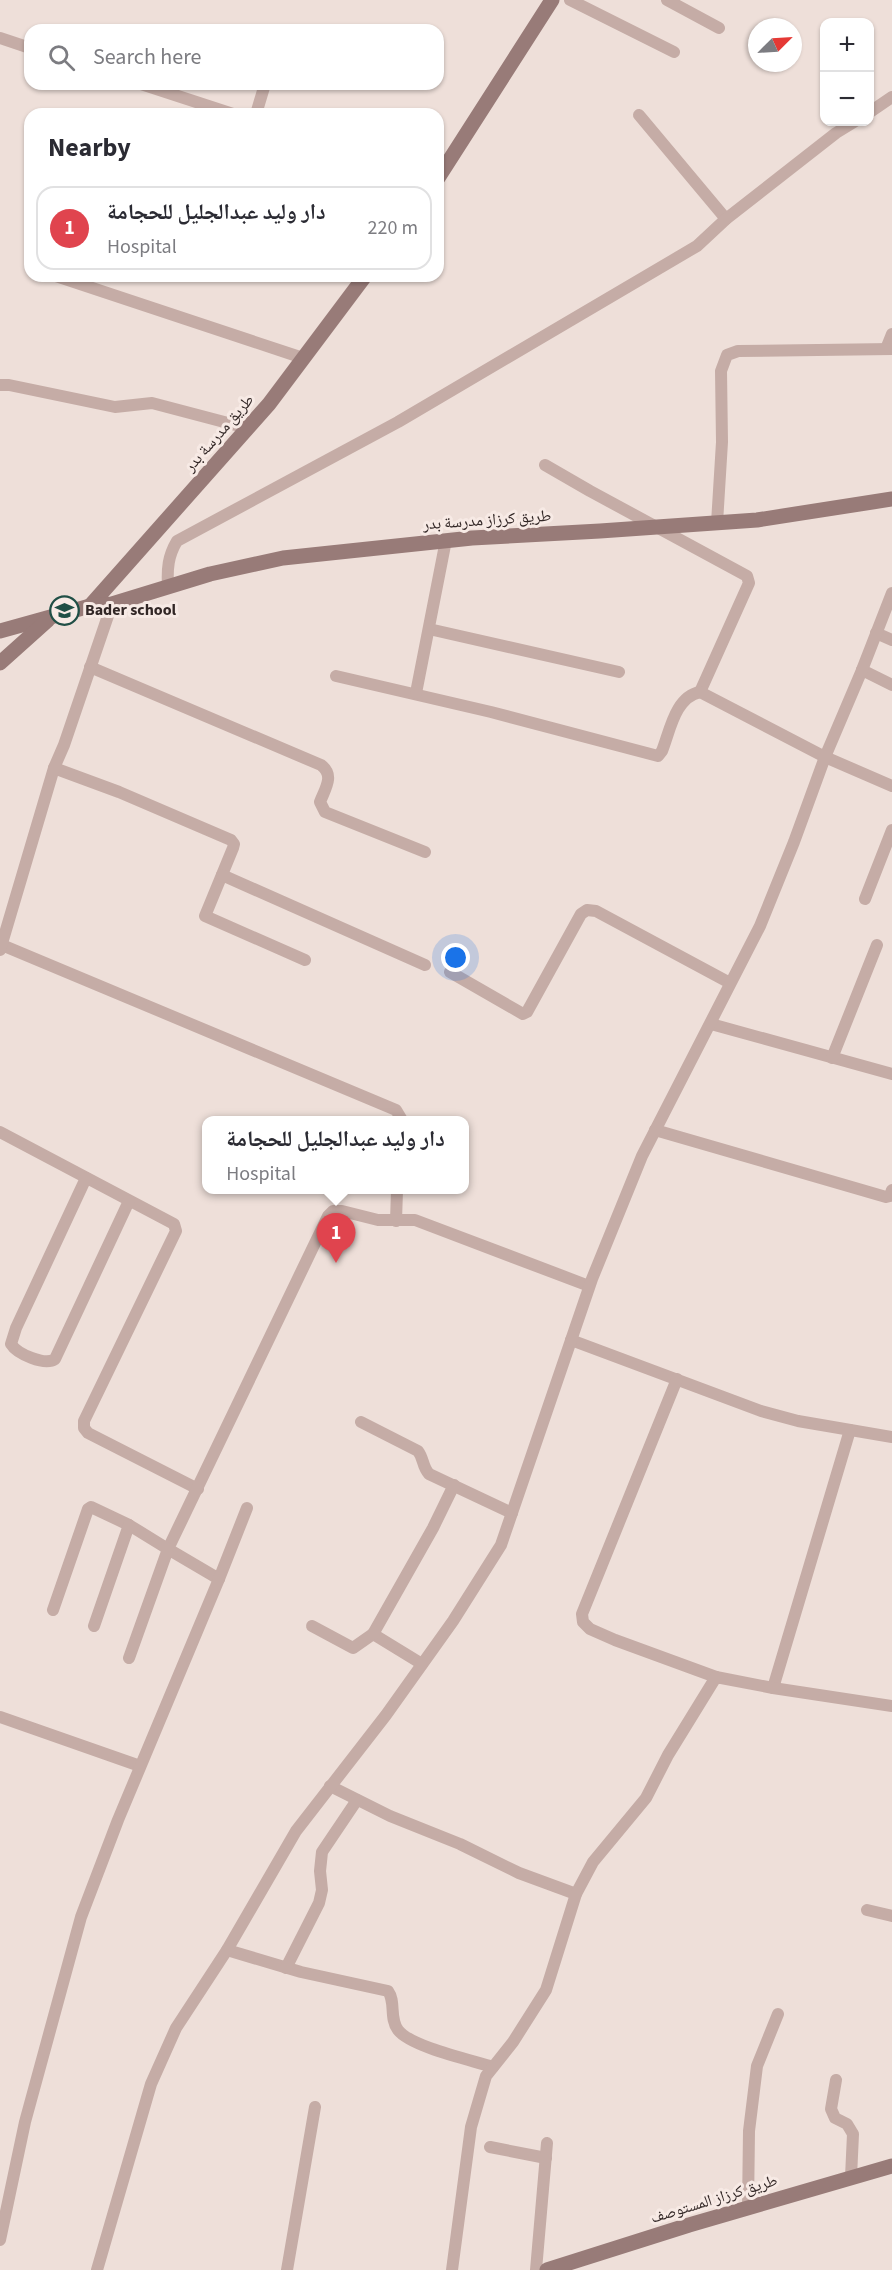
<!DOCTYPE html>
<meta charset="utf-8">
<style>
body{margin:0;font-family:"Source Sans 3","Noto Naskh Arabic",sans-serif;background:#f7f7f7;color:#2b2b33}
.controls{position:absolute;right:18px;top:18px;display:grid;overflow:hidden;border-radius:12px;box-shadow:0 2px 4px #0004}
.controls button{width:54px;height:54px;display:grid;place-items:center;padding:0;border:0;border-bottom:2px solid #e1e1e2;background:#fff;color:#2b2b33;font:30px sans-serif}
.compass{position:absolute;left:748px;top:18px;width:54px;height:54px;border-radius:50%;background:#fff;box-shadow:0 2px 4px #0004;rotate:66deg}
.you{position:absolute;left:456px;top:958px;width:21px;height:21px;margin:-15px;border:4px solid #fff;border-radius:50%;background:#1a73e8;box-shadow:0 0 0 9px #1a73e833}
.badge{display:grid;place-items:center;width:39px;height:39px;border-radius:50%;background:#204f46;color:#fff;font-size:20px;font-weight:700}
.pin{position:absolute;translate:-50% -50px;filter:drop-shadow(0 2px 3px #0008)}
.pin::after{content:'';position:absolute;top:32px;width:21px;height:18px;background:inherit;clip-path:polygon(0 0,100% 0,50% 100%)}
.popup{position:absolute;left:202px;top:1116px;width:267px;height:78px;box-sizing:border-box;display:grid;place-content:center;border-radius:12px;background:#fff;filter:drop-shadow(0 2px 4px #0005);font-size:20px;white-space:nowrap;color:#7c7c81}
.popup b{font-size:22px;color:#2b2b33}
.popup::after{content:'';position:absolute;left:50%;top:100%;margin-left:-12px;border:12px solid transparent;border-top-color:#fff}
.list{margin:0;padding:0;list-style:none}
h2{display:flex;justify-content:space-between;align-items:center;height:78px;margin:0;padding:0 24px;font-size:26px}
h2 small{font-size:20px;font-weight:400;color:#7c7c81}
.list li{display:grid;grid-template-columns:39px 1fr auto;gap:18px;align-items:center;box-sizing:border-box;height:84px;margin:0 12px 12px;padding:0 12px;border:2px solid #e1e1e2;border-radius:18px}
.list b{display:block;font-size:22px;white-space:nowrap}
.list p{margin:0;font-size:20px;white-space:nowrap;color:#7c7c81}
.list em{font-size:20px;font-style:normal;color:#7c7c81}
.icon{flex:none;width:33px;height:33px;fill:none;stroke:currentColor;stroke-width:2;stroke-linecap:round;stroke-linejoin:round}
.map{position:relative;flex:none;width:892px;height:2270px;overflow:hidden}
.search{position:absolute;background:#fff;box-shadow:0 2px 4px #0004;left:24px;top:24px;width:420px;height:66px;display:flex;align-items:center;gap:15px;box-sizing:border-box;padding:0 21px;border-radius:18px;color:#7c7c81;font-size:22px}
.panel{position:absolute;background:#fff;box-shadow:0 2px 4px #0004;left:24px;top:108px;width:420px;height:174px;border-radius:18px}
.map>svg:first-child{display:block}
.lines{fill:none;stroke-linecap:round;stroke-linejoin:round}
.street{stroke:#c5aca6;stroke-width:12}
.secondary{stroke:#987b78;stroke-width:15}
.labels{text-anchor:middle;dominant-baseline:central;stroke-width:6;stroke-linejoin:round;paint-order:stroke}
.street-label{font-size:16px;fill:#322726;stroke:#f7eae5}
.poi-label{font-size:16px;font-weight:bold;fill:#322726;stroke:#f7eae5;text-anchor:start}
</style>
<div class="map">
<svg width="892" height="2270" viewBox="0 0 892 2270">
<rect width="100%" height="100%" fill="#eedfd9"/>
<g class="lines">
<g class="street">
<polyline points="570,0 674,52"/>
<polyline points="667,0 719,28"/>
<polyline points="0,38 30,48"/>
<polyline points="141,84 233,114"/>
<polyline points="870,112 892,97"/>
<polyline points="256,114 265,84"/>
<polyline points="639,115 726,219"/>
<polyline points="56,276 303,358"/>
<polyline points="886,349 892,334"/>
<polyline points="0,385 9,385 115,407 152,403 247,428"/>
<polyline points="545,465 590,491 747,576 749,583 700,692"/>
<polyline points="717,523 722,442 721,371 727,355 738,351 892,349"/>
<path d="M168 586C167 569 168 556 177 541L398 422 697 246 726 219 836 133 854 122"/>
<polyline points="429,629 619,672"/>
<polyline points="876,633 892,640"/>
<path d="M90 667 321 765C335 775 325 789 320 802L325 812 425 852"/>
<polyline points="862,670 892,685"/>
<path d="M336 676 491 712 658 756 662 751C670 731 675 697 700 692L825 757 892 786"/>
<polyline points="416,693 446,540"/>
<polyline points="54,768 119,792 231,840 234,844 233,848 205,916 305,960"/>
<polyline points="222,875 425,965"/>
<polyline points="865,899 892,830"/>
<polyline points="2,945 396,1110 402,1120"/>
<polyline points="0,950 54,768 64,745 112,604"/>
<polyline points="450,972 523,1014 527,1012 581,914 587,910 596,911 730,983"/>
<polyline points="711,1024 892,1074"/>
<polyline points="832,1058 877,945"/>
<polyline points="655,1130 886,1197 890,1196 892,1190"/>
<polyline points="0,1132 174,1224 176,1231 84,1421 84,1428 88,1433 198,1489"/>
<path d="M86 1178 16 1328 11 1344C17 1354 45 1366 55 1359L129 1201"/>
<polyline points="396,1221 397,1190"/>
<polyline points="571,1340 761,1411 798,1421 892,1437"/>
<polyline points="677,1379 582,1614 583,1622 590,1629 615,1640 716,1677"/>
<path d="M361 1422 418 1451C424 1459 422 1466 429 1474L512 1513"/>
<polyline points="219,1579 168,1549 328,1216 333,1211 342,1211 378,1220 415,1220 589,1286"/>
<polyline points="53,1610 88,1509 91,1507 129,1525 168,1549 129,1658"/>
<polyline points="94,1626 129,1525"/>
<polyline points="312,1626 353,1648 373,1634 422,1664"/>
<polyline points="373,1634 433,1528 454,1485"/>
<polyline points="773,1688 850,1430"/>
<polyline points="0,1717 140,1766"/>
<polyline points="330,1786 390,1816 460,1844 519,1873 576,1894"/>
<polyline points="867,1910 892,1916"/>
<path d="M227 1950 301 1972 388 1991C396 2002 389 2018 398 2030 411 2047 471 2060 493 2067"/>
<polyline points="286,1968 319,1903 322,1890 320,1871 322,1852 357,1800"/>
<polyline points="836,2080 831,2109 835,2118 847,2124 853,2134 851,2177"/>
<polyline points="490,2147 546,2158"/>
<polyline points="748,2208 749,2131 757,2066 778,2014"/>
<polyline points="0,2240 25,2122 81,1917 118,1820 219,1579 247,1508"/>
<polyline points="97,2270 151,2084 176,2028 227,1950 296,1831 386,1715 453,1621 501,1545 592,1279 642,1156 760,926 794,842 825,757 862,670 892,593"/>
<polyline points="287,2270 315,2107"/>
<polyline points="452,2270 471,2127 486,2076 513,2042 546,1990 576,1894 593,1862 646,1798 668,1755 716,1677 773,1688 892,1706"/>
<polyline points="536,2270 547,2143"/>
</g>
<g class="secondary">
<polyline points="438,178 552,0"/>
<polyline points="90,606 269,404 365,276"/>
<polyline points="0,631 90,606 112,604 210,574 283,558 472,538 600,531 757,520 892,499"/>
<polyline points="0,663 48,620"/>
<polyline points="547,2270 689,2225 892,2166"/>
</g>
</g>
<defs>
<symbol id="school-ring" viewBox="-11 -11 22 22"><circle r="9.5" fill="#f7eae5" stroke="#204f46" stroke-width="1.5"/><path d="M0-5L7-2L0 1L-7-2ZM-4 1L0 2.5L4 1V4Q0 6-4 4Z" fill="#204f46"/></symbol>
</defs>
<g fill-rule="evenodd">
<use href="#school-ring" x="48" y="594" width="33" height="33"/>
</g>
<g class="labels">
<g class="street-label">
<text transform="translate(219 433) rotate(-49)">طريق مدرسة بدر</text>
<text transform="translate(487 520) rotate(-4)">طريق كرزاز مدرسة بدر</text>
<text transform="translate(714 2199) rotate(-17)">طريق كرزاز المستوصف</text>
</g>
<g class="poi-label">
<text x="85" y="610">Bader school</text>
</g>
</g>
</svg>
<div class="controls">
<button>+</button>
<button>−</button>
</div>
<svg class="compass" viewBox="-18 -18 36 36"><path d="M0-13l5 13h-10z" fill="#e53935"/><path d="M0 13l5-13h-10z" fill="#7c7c81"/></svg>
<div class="you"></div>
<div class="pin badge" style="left:336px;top:1263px;background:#e0444e">1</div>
<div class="popup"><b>دار وليد عبدالجليل للحجامة</b>Hospital</div>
<div class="search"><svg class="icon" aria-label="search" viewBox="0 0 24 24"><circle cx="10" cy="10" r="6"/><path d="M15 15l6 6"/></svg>Search here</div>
<section class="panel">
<h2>Nearby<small></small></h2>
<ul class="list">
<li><span class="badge" style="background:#e0444e">1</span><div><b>دار وليد عبدالجليل للحجامة</b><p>Hospital</p></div><em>220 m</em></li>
</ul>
</section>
</div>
